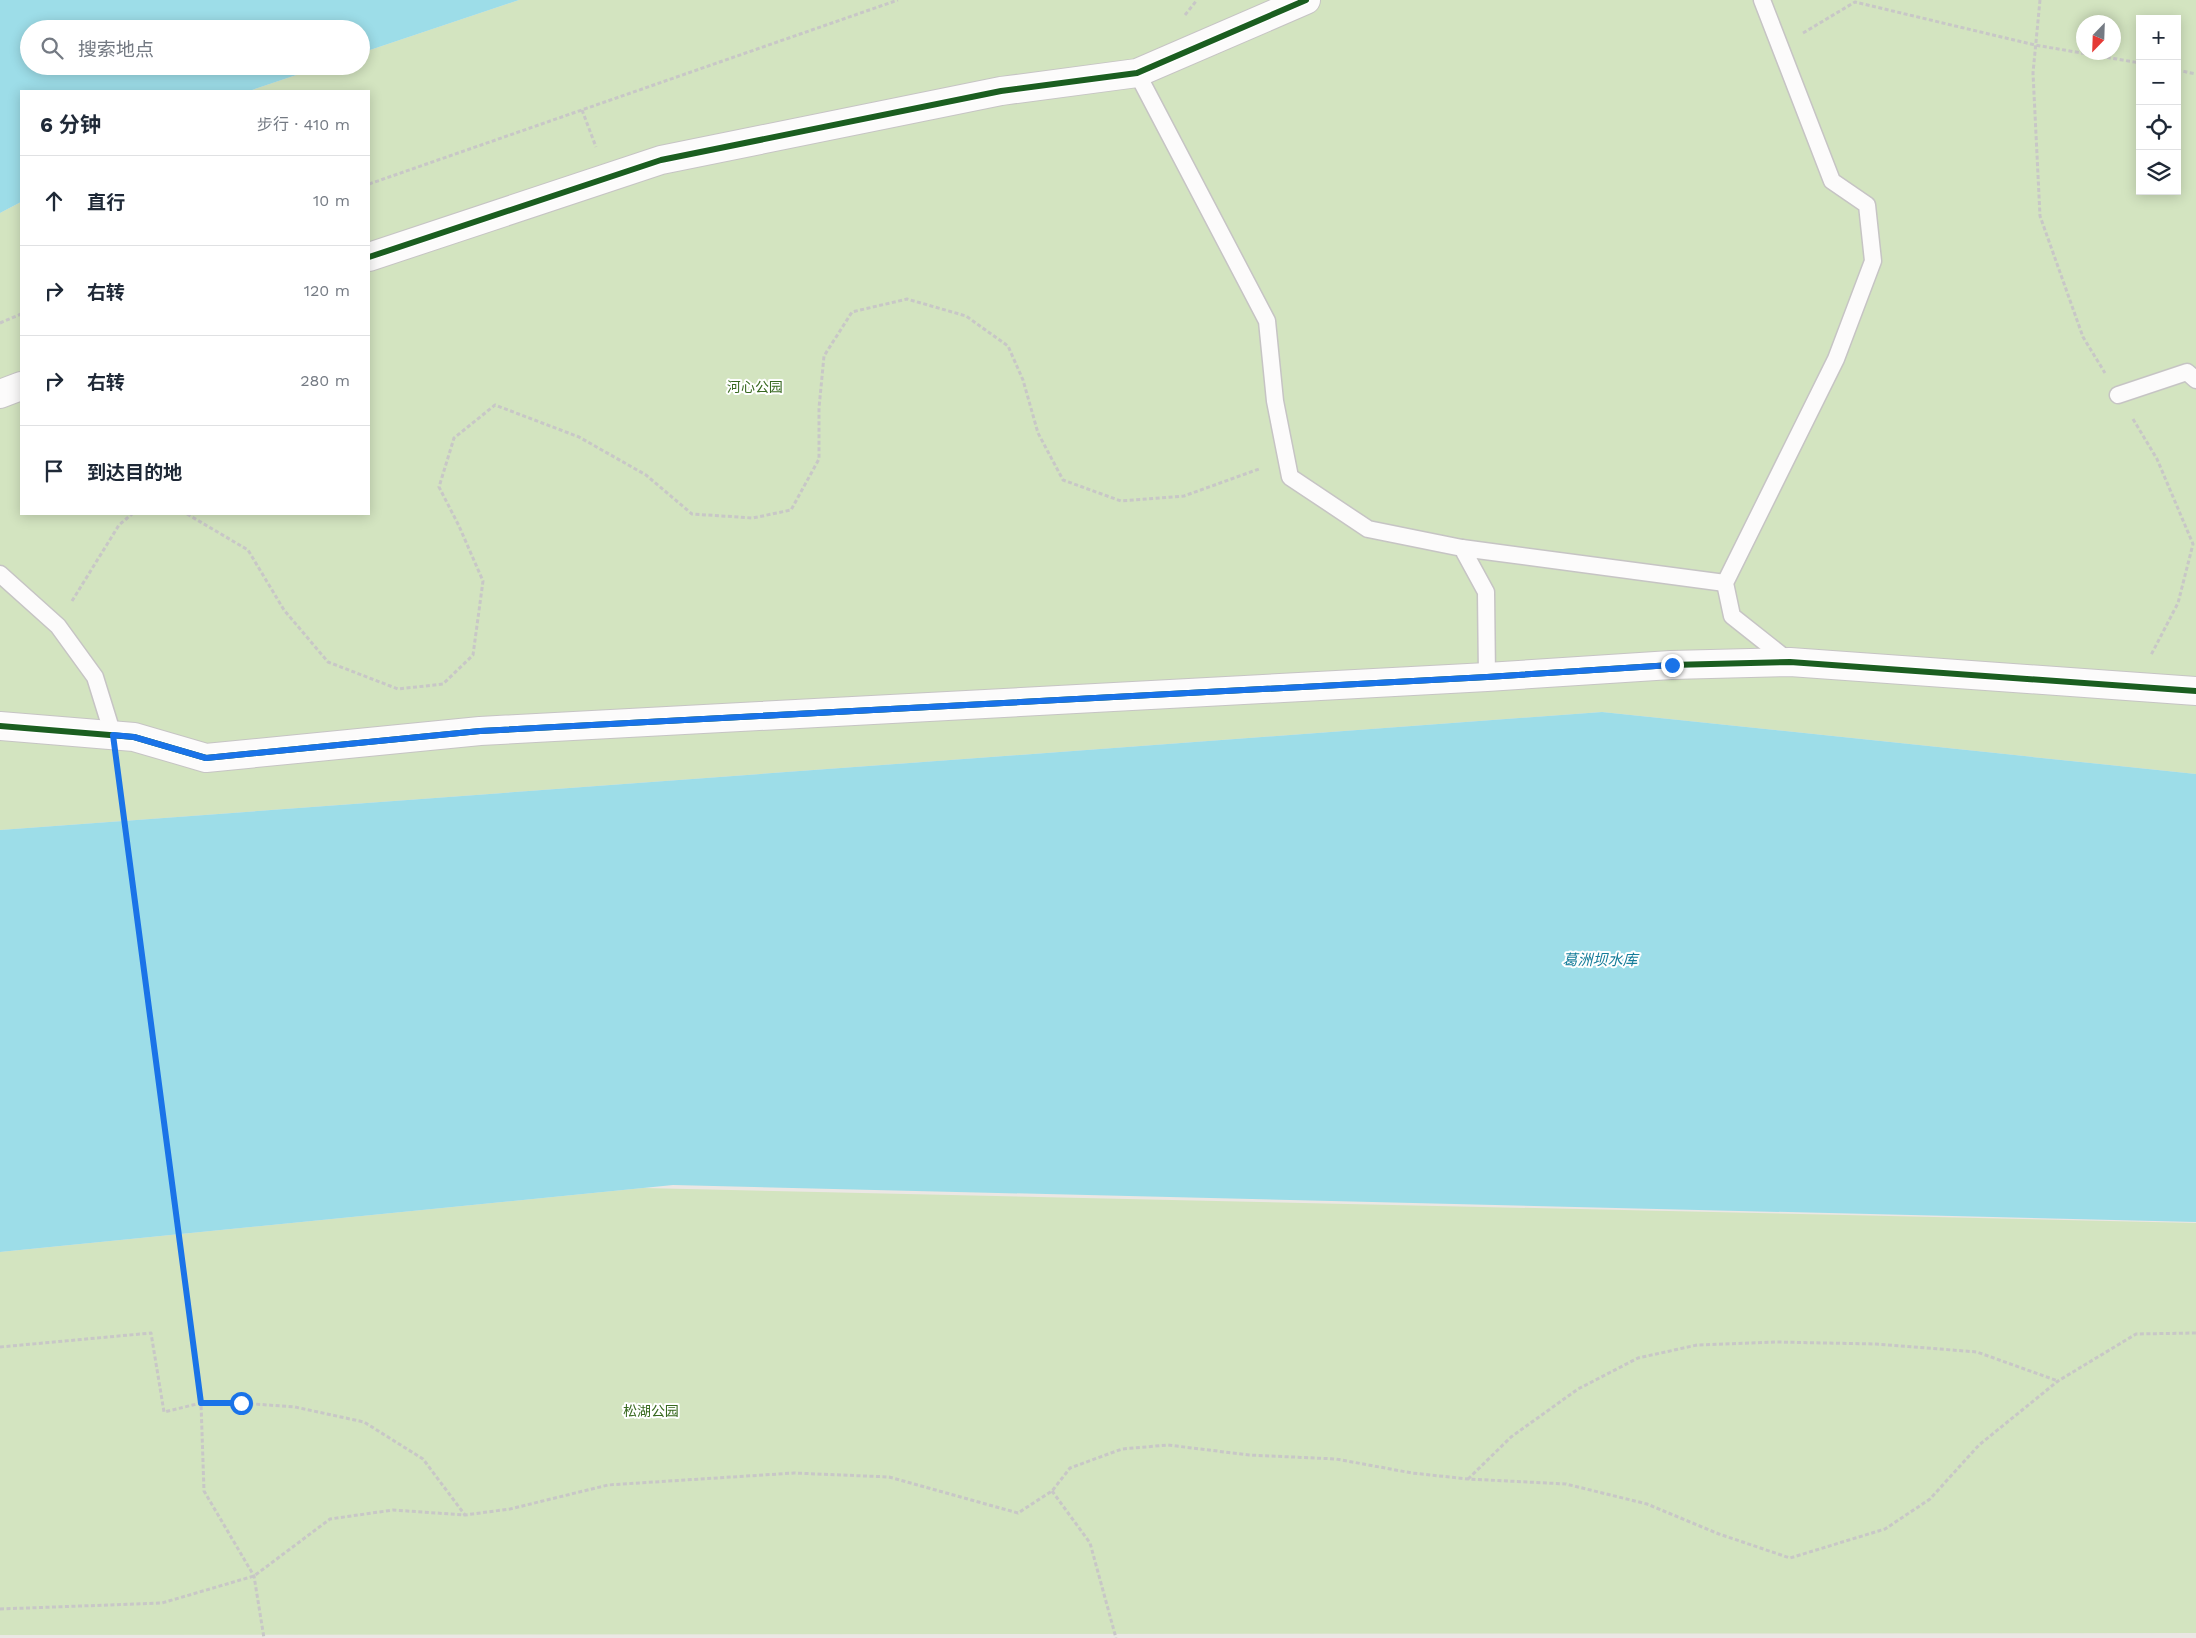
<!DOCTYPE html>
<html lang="zh">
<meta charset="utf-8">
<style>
body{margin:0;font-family:"Work Sans","Noto Sans SC",sans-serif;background:#f2f2f3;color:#1f2937}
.controls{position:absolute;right:15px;top:15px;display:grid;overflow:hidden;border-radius:0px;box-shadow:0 2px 12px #0003}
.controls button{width:45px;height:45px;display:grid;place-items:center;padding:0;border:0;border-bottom:1px solid #e0e1e3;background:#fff;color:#1f2937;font:25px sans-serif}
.compass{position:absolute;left:2076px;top:15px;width:45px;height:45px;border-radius:50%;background:#fff;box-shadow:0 2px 12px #0003;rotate:203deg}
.stop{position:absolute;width:15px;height:15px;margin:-11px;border:4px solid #1a73e8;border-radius:50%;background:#fff}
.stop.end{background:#1a73e8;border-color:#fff;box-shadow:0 1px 5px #0008}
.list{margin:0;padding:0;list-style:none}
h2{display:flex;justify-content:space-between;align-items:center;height:65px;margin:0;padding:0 20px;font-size:21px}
h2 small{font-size:16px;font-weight:400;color:#747a83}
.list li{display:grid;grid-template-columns:32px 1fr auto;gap:15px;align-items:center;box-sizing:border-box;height:90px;padding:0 20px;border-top:1px solid #e0e1e3}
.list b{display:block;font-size:19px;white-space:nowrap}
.list em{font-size:16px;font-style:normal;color:#747a83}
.icon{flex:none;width:28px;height:28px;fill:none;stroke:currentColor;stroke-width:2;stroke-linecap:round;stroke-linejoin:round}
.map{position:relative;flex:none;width:2196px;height:1638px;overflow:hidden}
.search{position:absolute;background:#fff;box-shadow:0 2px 12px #0003;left:20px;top:20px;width:350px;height:55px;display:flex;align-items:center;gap:12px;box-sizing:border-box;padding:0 18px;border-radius:28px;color:#747a83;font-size:19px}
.panel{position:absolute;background:#fff;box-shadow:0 2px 12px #0003;left:20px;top:90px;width:350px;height:425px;border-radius:0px}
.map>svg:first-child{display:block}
.green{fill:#d3e4c0;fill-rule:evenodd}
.water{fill:#9ddde8}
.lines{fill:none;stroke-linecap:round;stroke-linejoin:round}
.service-casing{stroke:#c6c4c4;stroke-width:19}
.minor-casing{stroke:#c6c4c4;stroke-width:30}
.path{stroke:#c8c7c7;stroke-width:3;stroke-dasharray:4 2.5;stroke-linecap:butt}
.service{stroke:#fcfbfb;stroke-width:16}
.minor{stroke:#fcfbfb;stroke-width:28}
.cycleway-casing{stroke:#fff;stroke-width:9}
.cycleway{stroke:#1b5e20;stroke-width:6}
.route{stroke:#1a73e8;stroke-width:6}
.labels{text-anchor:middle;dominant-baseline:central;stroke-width:4;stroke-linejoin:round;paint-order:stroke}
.park-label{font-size:14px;fill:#386920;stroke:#fff}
.water-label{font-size:15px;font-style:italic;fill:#167d9a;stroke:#fff}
</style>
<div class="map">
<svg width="2196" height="1638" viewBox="0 0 2196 1638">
<rect width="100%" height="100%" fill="#ebe7e4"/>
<g class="green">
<path d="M519 0H2196V774L1602 712 0 830V213L21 202V514H369V91H249L323 66H361V53ZM2140 19H2177V191H2140ZM2084 22H2114V52H2084Z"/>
<polygon points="643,1188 2196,1223 2196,1633 0,1635 0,1252"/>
</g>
<g class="water">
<polygon points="0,0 519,0 361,53 361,29 29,29 29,66 323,66 249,91 21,91 21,202 0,213"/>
<polygon points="1602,712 2196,774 2196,1222 673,1185 0,1252 0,830"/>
</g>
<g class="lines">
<defs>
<g id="service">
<polyline points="1762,0 1832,181 1867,205 1873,261 1836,359 1725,583 1732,616 1790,662"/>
<polyline points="1137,73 1267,321 1275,401 1290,477 1368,529 1462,548 1486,592 1487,677"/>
<polyline points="2118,395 2187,372 2196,380"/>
<polyline points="1462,548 1725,583"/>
<polyline points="0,574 58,626 95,677 113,735"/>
</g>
<g id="minor">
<polyline points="369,257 661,160 1001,91 1137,73 1306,0"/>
<polyline points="0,394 21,386"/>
<polyline points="0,726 134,737 206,758 480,731 1487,677 1671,665 1790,662 2196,691"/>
</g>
</defs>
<use href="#service" class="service-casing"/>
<use href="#minor" class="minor-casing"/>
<g class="path">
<polyline points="2040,0 2033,73 2040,216 2083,337 2105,373"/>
<polyline points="1185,15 1197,0"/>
<polyline points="1803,33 1855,2 2035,45 2140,63"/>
<polyline points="2177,70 2196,74"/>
<polyline points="582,110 596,147"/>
<polyline points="369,184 898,0"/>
<polyline points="0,323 21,314"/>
<polyline points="2133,419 2157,459 2193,544 2178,603 2151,655"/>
<polyline points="187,514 248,550 284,610 328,662 398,689 443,684 473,655 483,581 459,526 439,487 454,438 495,405 579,437 646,475 692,514 753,518 791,510 819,459 819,408 824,356 852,312 907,299 966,316 1008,346 1023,380 1038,433 1063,480 1121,501 1184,496 1259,469"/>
<polyline points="72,601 119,525 132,514"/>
<polyline points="118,768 201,1403 204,1491 254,1576 264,1638"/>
<polyline points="0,1347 151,1333 164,1412 201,1403 241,1403 295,1407 364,1422 423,1459 465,1515"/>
<polyline points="1468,1479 1511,1437 1578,1389 1638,1358 1697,1345 1776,1342 1876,1344 1977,1352 2058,1381"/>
<polyline points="1052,1491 1090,1543 1116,1638"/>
<polyline points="0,1609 162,1603 254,1576 330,1519 393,1510 465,1515 510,1509 608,1485 794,1473 889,1477 1018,1513 1052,1491 1070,1468 1122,1449 1168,1445 1249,1455 1336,1459 1412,1473 1468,1479 1566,1484 1647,1504 1719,1534 1790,1558 1885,1529 1930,1499 1979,1445 2058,1381 2136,1334 2196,1333"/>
</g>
<use href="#service" class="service"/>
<use href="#minor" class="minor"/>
<defs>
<g id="cycleway">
<polyline points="369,257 661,160 1001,91 1137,73 1306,0"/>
<polyline points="0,726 134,737 206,758 480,731 1487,677 1671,665 1790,662 2196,691"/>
</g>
</defs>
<use href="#cycleway" class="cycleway-casing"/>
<use href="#cycleway" class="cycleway"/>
</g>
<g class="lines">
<polyline class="route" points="241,1403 201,1403 113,735 134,737 206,758 480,731 1487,677 1672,665"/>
</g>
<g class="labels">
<g class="park-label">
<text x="755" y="387">河心公园</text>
<text x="651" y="1411">松湖公园</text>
</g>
<g class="water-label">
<text x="1600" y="960">葛洲坝水库</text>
</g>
</g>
</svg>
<div class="controls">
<button>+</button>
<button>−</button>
<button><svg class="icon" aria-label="locate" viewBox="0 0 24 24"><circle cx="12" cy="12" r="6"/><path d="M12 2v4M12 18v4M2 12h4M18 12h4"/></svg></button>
<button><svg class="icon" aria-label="layers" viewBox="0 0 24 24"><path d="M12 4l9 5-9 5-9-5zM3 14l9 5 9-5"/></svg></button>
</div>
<svg class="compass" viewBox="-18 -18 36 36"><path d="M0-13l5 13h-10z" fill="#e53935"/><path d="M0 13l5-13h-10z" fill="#747a83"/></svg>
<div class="stop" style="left:241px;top:1403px"></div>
<div class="stop end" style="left:1672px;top:665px"></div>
<div class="search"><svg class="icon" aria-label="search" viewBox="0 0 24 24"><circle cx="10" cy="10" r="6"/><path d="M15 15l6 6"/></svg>搜索地点</div>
<section class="panel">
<h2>6 分钟<small>步行 · 410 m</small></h2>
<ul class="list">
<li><svg class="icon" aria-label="ahead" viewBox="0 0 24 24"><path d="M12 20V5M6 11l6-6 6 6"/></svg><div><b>直行</b></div><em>10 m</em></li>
<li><svg class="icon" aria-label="right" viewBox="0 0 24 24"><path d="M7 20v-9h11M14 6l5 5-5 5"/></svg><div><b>右转</b></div><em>120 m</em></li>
<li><svg class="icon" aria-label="right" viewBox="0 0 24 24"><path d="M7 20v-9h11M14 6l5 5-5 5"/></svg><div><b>右转</b></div><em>280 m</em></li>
<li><svg class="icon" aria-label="arrive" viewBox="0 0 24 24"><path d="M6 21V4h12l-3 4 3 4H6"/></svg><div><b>到达目的地</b></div></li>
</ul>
</section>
</div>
